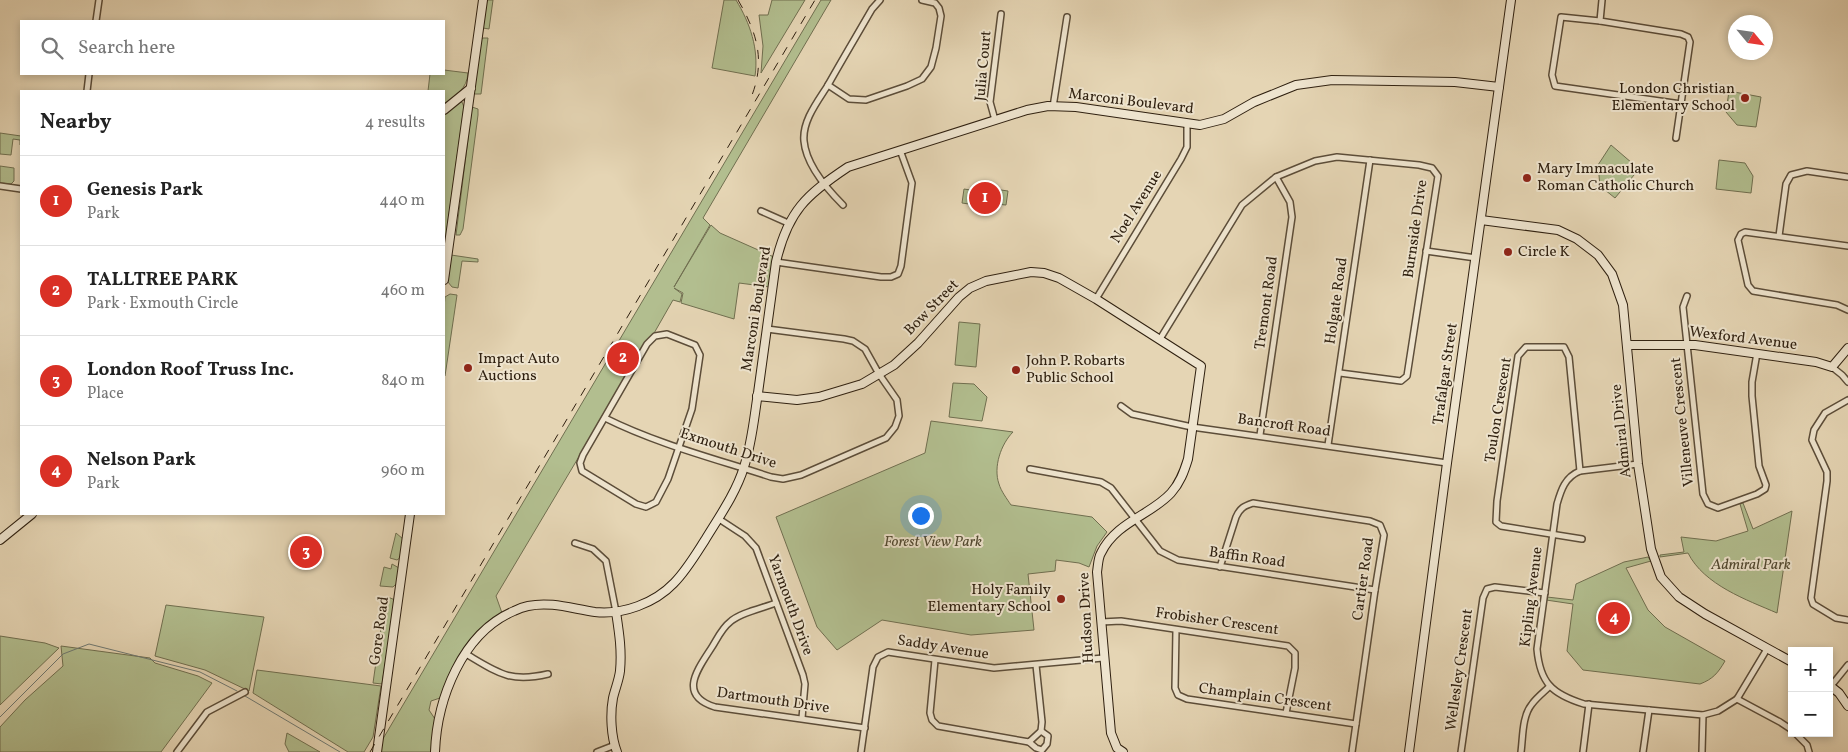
<!DOCTYPE html>
<meta charset="utf-8">
<style>
body{margin:0;font-family:Vollkorn,serif;background:#f6f6f6;color:#222}
.controls{position:absolute;right:15px;bottom:15px;display:grid;overflow:hidden;border-radius:0px;box-shadow:0 2px 8px #0003}
.controls button{width:45px;height:45px;display:grid;place-items:center;padding:0;border:0;border-bottom:1px solid #e0e0e0;background:#fff;color:#222;font:25px sans-serif}
.compass{position:absolute;left:1728px;top:15px;width:45px;height:45px;border-radius:50%;background:#fff;box-shadow:0 2px 8px #0003;rotate:119deg}
.you{position:absolute;left:920px;top:515px;width:18px;height:18px;margin:-12px;border:4px solid #fff;border-radius:50%;background:#1a73e8;box-shadow:0 0 0 8px #1a73e833}
.badge{display:grid;place-items:center;width:32px;height:32px;border-radius:50%;background:#d93025;color:#fff;font-size:16px;font-weight:700}
.pin{position:absolute;translate:-50% -50%;border:2px solid #fff;box-shadow:0 1px 5px #0006}
.list{margin:0;padding:0;list-style:none}
h2{display:flex;justify-content:space-between;align-items:center;height:65px;margin:0;padding:0 20px;font-size:21px}
h2 small{font-size:16px;font-weight:400;color:#767676}
.list li{display:grid;grid-template-columns:32px 1fr auto;gap:15px;align-items:center;box-sizing:border-box;height:90px;padding:0 20px;border-top:1px solid #e0e0e0}
.list b{display:block;font-size:19px;white-space:nowrap}
.list p{margin:0;font-size:16px;white-space:nowrap;color:#767676}
.list em{font-size:16px;font-style:normal;color:#767676}
.icon{flex:none;width:28px;height:28px;fill:none;stroke:currentColor;stroke-width:2;stroke-linecap:round;stroke-linejoin:round}
.map{position:relative;flex:none;width:1848px;height:752px;overflow:hidden}
.search{position:absolute;background:#fff;box-shadow:0 2px 8px #0003;left:20px;top:20px;width:425px;height:55px;display:flex;align-items:center;gap:12px;box-sizing:border-box;padding:0 18px;border-radius:0px;color:#767676;font-size:19px}
.panel{position:absolute;background:#fff;box-shadow:0 2px 8px #0003;left:20px;top:90px;width:425px;height:425px;border-radius:0px}
.map>svg:first-child{display:block}
.green{fill:#b2be8f;stroke:#706f50}
.lines{fill:none;stroke-linecap:round;stroke-linejoin:round}
.stream{stroke:#6f7a74;stroke-width:1}
.street-casing{stroke:#5c4d39;stroke-width:8}
.secondary-casing{stroke:#2f2010;stroke-width:10}
.street{stroke:#eee4ce;stroke-width:5}
.secondary{stroke:#eee4ce;stroke-width:8}
.rail{stroke:#2f2010;stroke-width:1;stroke-dasharray:9 9;stroke-linecap:butt}
.poi-dot{fill:#8f2418;stroke:#eee4ce;stroke-width:2}
.labels{text-anchor:middle;dominant-baseline:central;stroke-width:4;stroke-linejoin:round;paint-order:stroke}
.street-label{font-size:15px;fill:#2f2010;stroke:#eee4ce}
.poi-label{font-size:15px;fill:#2f2010;stroke:#eee4ce;text-anchor:start}
.park-label{font-size:15px;font-style:italic;fill:#504830;stroke:#eee4ce}
</style>
<div class="map">
<svg width="1848" height="752" viewBox="0 0 1848 752">
<rect width="100%" height="100%" fill="#e5d5b4"/>
<filter id="stains"><feTurbulence type="fractalNoise" baseFrequency=".004" numOctaves="4"/><feColorMatrix values="0 0 0 0 .2 0 0 0 0 .09 0 0 0 0 .02 0 0 0 .5 -.17"/></filter>
<radialGradient id="worn" r=".72"><stop offset=".6" stop-color="#630" stop-opacity="0"/><stop offset="1" stop-color="#630" stop-opacity=".3"/></radialGradient>
<g class="green">
<polygon points="487,0 493,0 489,29 483,28"/>
<path d="M724 0H736C750 23 759 49 755 76L712 68Z"/>
<polygon points="772,0 805,0 761,73 763,46 759,15 768,15"/>
<path d="M821 0H831L703 218 710 225 674 287 711 225 720 233 774 257 770 287 739 283 734 319 681 303 683 293 674 288 682 294 680 302 673 300 653 335 649 339 496 596 502 613C475 631 451 668 440 698L431 701 429 710 435 719 431 752H380L381 742 384 737Z"/>
<polygon points="483,38 488,38 481,94 475,94 474,93 481,39"/>
<path d="M444 70 468 73C467 89 456 95 444 104V91H428L430 74H444Z"/>
<polygon points="1729,91 1761,97 1756,127 1737,125 1726,112"/>
<polygon points="462,102 464,107 444,250 444,114 457,103"/>
<polygon points="472,107 478,109 478,115 463,229 460,235 456,235"/>
<polygon points="0,133 21,136 21,145 20,145 20,140 13,139 11,155 0,154"/>
<polygon points="1611,145 1639,169 1615,198 1600,186 1598,165"/>
<polygon points="1719,160 1745,163 1753,176 1751,193 1716,189"/>
<polygon points="0,166 14,168 14,181 11,184 0,183"/>
<polygon points="964,189 989,193 994,189 1008,191 1006,205 995,204 989,207 962,203"/>
<polygon points="451,255 478,259 478,262 462,261 458,288 452,287 448,282"/>
<polygon points="450,294 457,295 445,376 444,375 444,308 445,297"/>
<polygon points="959,322 980,324 976,367 955,365"/>
<polygon points="953,383 974,384 987,397 982,421 949,417"/>
<path d="M931 421 1013 432C1001 444 993 467 999 484 1001 491 1007 499 1011 505L1092 517 1107 532 1097 546 1089 567 1079 563 1056 560 1055 571 1028 574 1034 630 971 635 882 620 837 650 817 627 776 517 925 453Z"/>
<path d="M1743 503 1753 529 1792 511 1777 613C1747 600 1704 585 1688 553L1660 557V555L1684 552 1681 537 1716 541 1748 531 1740 504Z"/>
<polygon points="396,533 403,539 401,557 397,560 390,558"/>
<path d="M1648 557 1651 561 1626 568 1648 610 1665 627 1725 661C1718 673 1713 679 1700 684L1583 670 1567 651 1573 604 1546 600 1547 597 1573 600 1576 584 1624 562Z"/>
<polygon points="392,564 399,568 397,583 393,587 380,586 384,567 391,569"/>
<polygon points="388,597 395,600 382,684 373,683 385,600"/>
<polygon points="166,605 264,617 249,691 205,670 155,656"/>
<polygon points="0,636 45,643 59,648 0,705"/>
<polygon points="61,646 150,658 155,663 198,676 212,683 161,752 0,752 0,727 25,700 63,666"/>
<polygon points="257,670 381,686 373,737 364,752 348,752 253,693"/>
<polygon points="287,733 320,752 289,752 285,744"/>
</g>
<g class="lines">
<g class="stream">
<polyline points="245,696 340,752"/>
<polyline points="0,717 63,654 89,644 200,672 237,691"/>
</g>
<defs>
<g id="street">
<polyline points="1602,0 1600,21 1681,34 1688,37 1690,42 1676,138"/>
<polyline points="96,21 99,0"/>
<polyline points="1600,21 1561,17 1552,75 1555,86 1681,104"/>
<polyline points="828,85 849,99 866,100 907,86 922,79 931,67 936,48 941,16 939,8 935,3 922,0"/>
<polyline points="87,91 89,74"/>
<polyline points="1053,107 1067,17"/>
<polyline points="995,120 990,102 1001,14"/>
<polyline points="0,186 21,189"/>
<path d="M843 205C827 189 806 165 804 141 802 121 818 101 828 85 842 60 857 35 872 9L880 0"/>
<polyline points="761,211 788,223"/>
<polyline points="1779,236 1786,184 1791,175 1807,171 1848,177"/>
<polyline points="1848,246 1745,232 1741,234 1738,240 1748,285 1753,291 1837,305 1848,310"/>
<polyline points="1426,251 1476,258"/>
<polyline points="776,262 881,277 891,277 898,274 901,266 912,183 900,150"/>
<polyline points="1687,296 1683,307 1703,494 1708,504 1718,508 1757,494 1765,489 1766,485 1759,466 1752,396 1752,382 1757,353"/>
<polyline points="1096,299 1181,159 1187,147 1187,123"/>
<polygon points="667,334 695,345 700,355 692,409 668,479 656,502 646,507 636,504 582,471 580,463 583,455 647,344 655,336"/>
<polyline points="1160,339 1242,205 1276,177 1315,161 1337,157 1419,165 1432,168 1438,176 1407,376 1401,381 1340,373"/>
<polyline points="1832,367 1842,375 1848,382"/>
<polyline points="1848,400 1825,413 1814,430 1812,440 1827,472 1827,481 1811,598 1813,604 1836,618 1848,620"/>
<polyline points="1121,406 1132,414 1192,427 1447,463"/>
<path d="M605 418C657 444 716 459 771 477L783 479 801 475 886 438 895 427 899 416 897 400 879 374 865 349 853 341 844 339 767 329"/>
<polyline points="1260,435 1292,217 1290,202 1276,177"/>
<polyline points="1328,445 1370,160"/>
<path d="M1638 464 1580 471C1565 477 1561 490 1557 504L1537 649C1540 683 1552 694 1584 704L1703 715 1718 711 1737 699 1767 649"/>
<polyline points="1030,469 1101,482 1111,488 1160,551 1178,560 1375,590"/>
<polyline points="1580,471 1569,357 1564,347 1526,347 1518,356 1497,501 1496,522 1501,526 1582,539"/>
<polyline points="719,519 745,536 756,548 803,675 805,684 802,718"/>
<polyline points="575,543 593,549 606,561 616,612"/>
<path d="M1220 567 1236 517C1240 508 1244 506 1253 503L1370 521 1380 525 1384 535 1375 590 1352 752"/>
<path d="M776 603C763 608 739 613 730 622 722 628 717 639 712 647 698 669 677 695 715 707L865 728"/>
<polyline points="1101,622 1121,621 1288,646 1295,653 1295,668 1286,713"/>
<polyline points="1176,630 1175,688 1178,695 1187,699 1356,724"/>
<path d="M466 654C498 673 510 683 548 674"/>
<polyline points="935,660 930,713 932,720 938,726 1029,742 1041,731 1042,722 1036,665"/>
<polyline points="1831,686 1848,665"/>
<polyline points="1737,699 1780,722 1792,730"/>
<polyline points="1795,733 1807,745 1809,752"/>
<polyline points="1029,742 1036,748 1042,750 1047,744 1048,736 1041,731"/>
<polyline points="177,752 207,712 245,692"/>
<polyline points="597,752 615,745"/>
<polyline points="861,752 873,667 878,657 888,652 994,668 1103,658"/>
<polyline points="1461,752 1483,598 1487,589 1495,587 1545,593"/>
<path d="M1521 752C1523 737 1522 716 1532 704 1537 697 1544 692 1550 686"/>
<polyline points="1583,752 1589,704"/>
<polyline points="1643,752 1649,710"/>
<polyline points="1702,752 1703,715"/>
</g>
<g id="secondary">
<polyline points="444,110 471,88"/>
<polyline points="1481,220 1558,230 1577,239 1598,255 1612,274 1623,305 1638,464 1651,549 1661,577 1679,597 1705,614 1792,662"/>
<polyline points="444,280 483,0"/>
<polyline points="1627,345 1695,345 1816,362 1832,367 1848,348"/>
<path d="M757 396 797 400 819 397 862 384 894 365 918 343 959 297 970 288 986 281 1031 272 1044 273 1059 278 1096 299 1201 366 1188 459C1184 472 1180 483 1171 493 1151 515 1116 522 1101 553 1098 558 1098 566 1097 572L1111 733 1117 748 1123 752"/>
<polyline points="0,540 32,514"/>
<path d="M616 612C619 632 622 650 620 671 619 680 615 689 613 698 610 714 611 737 617 752"/>
<polyline points="1829,685 1839,693 1848,706"/>
<polyline points="377,752 410,514"/>
<path d="M435 752C437 699 462 633 514 611 518 609 523 607 528 606 551 601 573 609 595 612 623 615 655 603 674 583 686 571 696 554 705 540 719 517 736 493 744 467 752 443 754 418 758 393 764 349 770 305 776 262 788 211 806 195 848 167L1027 110 1048 106 1076 107 1200 125 1224 119 1254 102 1296 85 1332 80 1455 82 1499 87"/>
<polyline points="1409,752 1447,463 1511,0"/>
</g>
</defs>
<use href="#street" class="street-casing"/>
<use href="#secondary" class="secondary-casing"/>
<use href="#street" class="street"/>
<use href="#secondary" class="secondary"/>
<g class="rail">
<path d="M738 0C758 34 766 63 750 100"/>
<polyline points="370,752 815,0"/>
</g>
</g>
<g class="poi-dot">
<circle cx="1745" cy="98" r="5"/>
<circle cx="1527" cy="178" r="5"/>
<circle cx="1508" cy="252" r="5"/>
<circle cx="468" cy="368" r="5"/>
<circle cx="1016" cy="370" r="5"/>
<circle cx="1061" cy="599" r="5"/>
</g>
<g class="labels">
<g class="street-label">
<text transform="translate(984 66) rotate(-85)">Julia Court</text>
<text transform="translate(1131 102) rotate(7)">Marconi Boulevard</text>
<text transform="translate(1137 207) rotate(-58)">Noel Avenue</text>
<text transform="translate(1416 229) rotate(-82)">Burnside Drive</text>
<text transform="translate(1337 301) rotate(-82)">Holgate Road</text>
<text transform="translate(1267 303) rotate(-82)">Tremont Road</text>
<text transform="translate(932 308) rotate(-46)">Bow Street</text>
<text transform="translate(757 309) rotate(-81)">Marconi Boulevard</text>
<text transform="translate(1743 339) rotate(7)">Wexford Avenue</text>
<text transform="translate(1446 374) rotate(-82)">Trafalgar Street</text>
<text transform="translate(1499 410) rotate(-81)">Toulon Crescent</text>
<text transform="translate(1683 422) rotate(-96)">Villeneuve Crescent</text>
<text transform="translate(1284 426) rotate(8)">Bancroft Road</text>
<text transform="translate(1622 431) rotate(-96)">Admiral Drive</text>
<text transform="translate(728 449) rotate(18)">Exmouth Drive</text>
<text transform="translate(1247 558) rotate(8)">Baffin Road</text>
<text transform="translate(1364 579) rotate(-82)">Cartier Road</text>
<text transform="translate(1532 597) rotate(-83)">Kipling Avenue</text>
<text transform="translate(790 605) rotate(70)">Yarmouth Drive</text>
<text transform="translate(1087 618) rotate(-93)">Hudson Drive</text>
<text transform="translate(1217 622) rotate(8)">Frobisher Crescent</text>
<text transform="translate(380 631) rotate(-82)">Gore Road</text>
<text transform="translate(943 648) rotate(9)">Saddy Avenue</text>
<text transform="translate(1460 670) rotate(-82)">Wellesley Crescent</text>
<text transform="translate(1265 698) rotate(8)">Champlain Crescent</text>
<text transform="translate(773 701) rotate(8)">Dartmouth Drive</text>
</g>
<g class="poi-label">
<text x="1735" y="89" text-anchor="end">London Christian<tspan x="1735" dy="17">Elementary School</tspan></text>
<text x="1537" y="169">Mary Immaculate<tspan x="1537" dy="17">Roman Catholic Church</tspan></text>
<text x="1518" y="252">Circle K</text>
<text x="478" y="359">Impact Auto<tspan x="478" dy="17">Auctions</tspan></text>
<text x="1026" y="361">John P. Robarts<tspan x="1026" dy="17">Public School</tspan></text>
<text x="1051" y="590" text-anchor="end">Holy Family<tspan x="1051" dy="17">Elementary School</tspan></text>
</g>
<g class="park-label">
<text x="933" y="542">Forest View Park</text>
<text x="1751" y="565">Admiral Park</text>
</g>
</g>
<rect width="100%" height="100%" filter="url(#stains)"/>
<rect width="100%" height="100%" fill="url(#worn)"/>
</svg>
<div class="controls">
<button>+</button>
<button>−</button>
</div>
<svg class="compass" viewBox="-18 -18 36 36"><path d="M0-13l5 13h-10z" fill="#e53935"/><path d="M0 13l5-13h-10z" fill="#767676"/></svg>
<div class="you"></div>
<div class="pin badge" style="left:985px;top:198px">1</div>
<div class="pin badge" style="left:623px;top:358px">2</div>
<div class="pin badge" style="left:306px;top:552px">3</div>
<div class="pin badge" style="left:1614px;top:618px">4</div>
<div class="search"><svg class="icon" aria-label="search" viewBox="0 0 24 24"><circle cx="10" cy="10" r="6"/><path d="M15 15l6 6"/></svg>Search here</div>
<section class="panel">
<h2>Nearby<small>4 results</small></h2>
<ul class="list">
<li><span class="badge">1</span><div><b>Genesis Park</b><p>Park</p></div><em>440 m</em></li>
<li><span class="badge">2</span><div><b>TALLTREE PARK</b><p>Park · Exmouth Circle</p></div><em>460 m</em></li>
<li><span class="badge">3</span><div><b>London Roof Truss Inc.</b><p>Place</p></div><em>840 m</em></li>
<li><span class="badge">4</span><div><b>Nelson Park</b><p>Park</p></div><em>960 m</em></li>
</ul>
</section>
</div>
